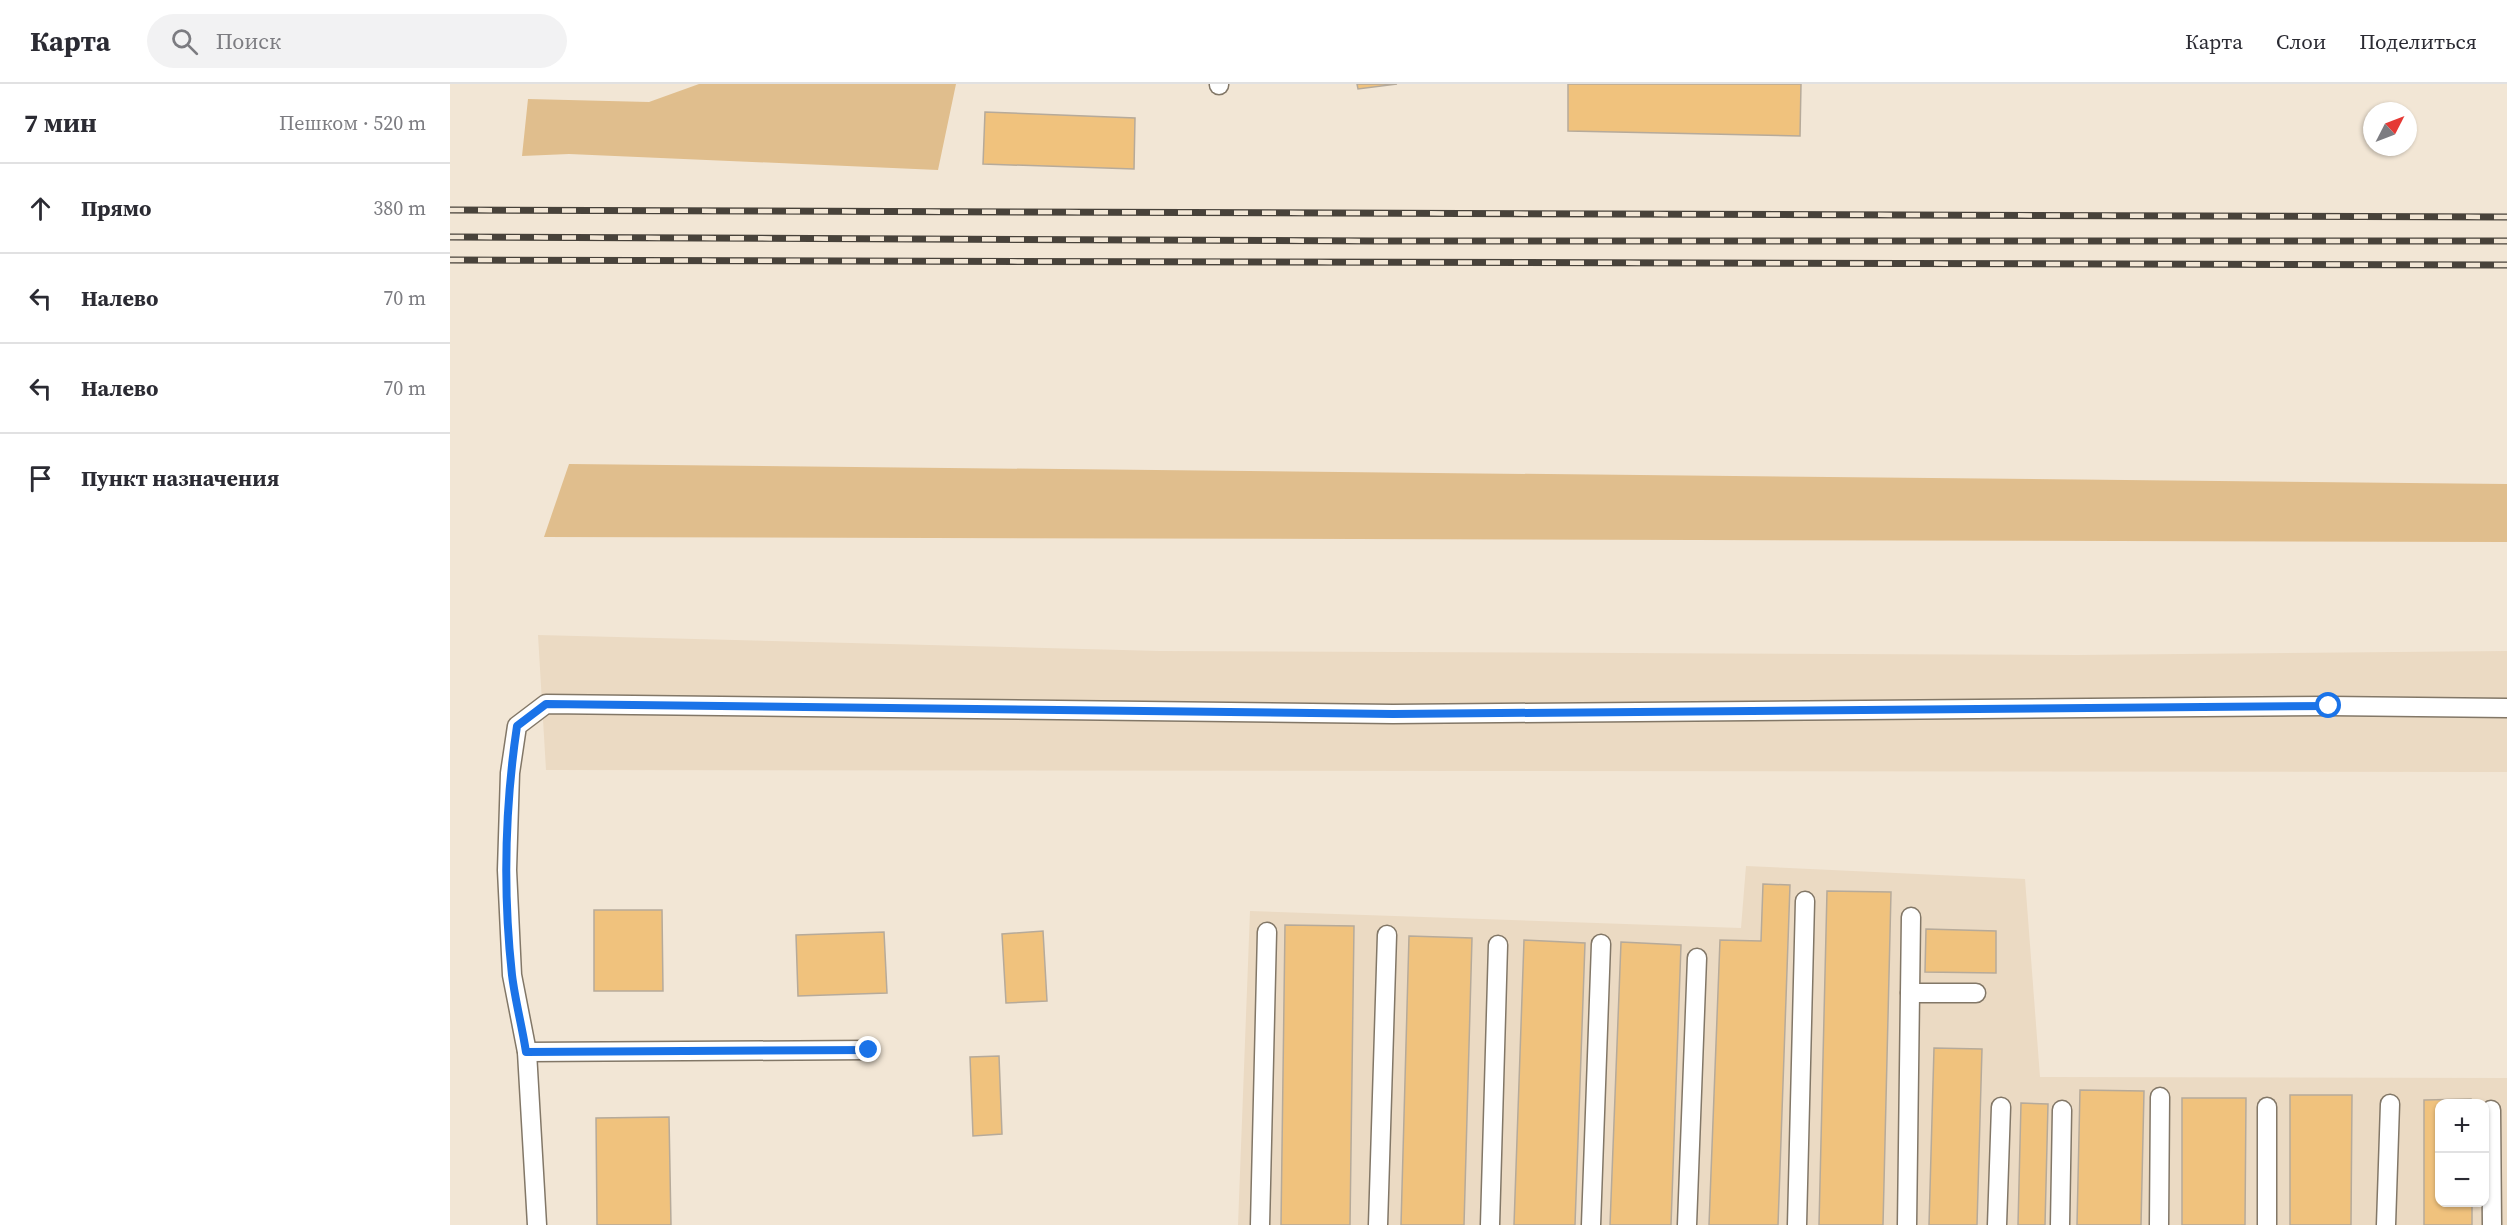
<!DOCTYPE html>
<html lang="ru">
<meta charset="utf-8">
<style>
body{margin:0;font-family:"Source Serif 4",serif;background:#f2f2f3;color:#2b2b33}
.controls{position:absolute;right:18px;bottom:18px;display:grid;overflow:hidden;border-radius:12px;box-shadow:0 2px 4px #0004}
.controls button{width:54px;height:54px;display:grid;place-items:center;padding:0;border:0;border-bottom:2px solid #e1e1e2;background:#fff;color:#2b2b33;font:30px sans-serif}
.compass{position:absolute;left:1913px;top:18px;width:54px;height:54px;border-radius:50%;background:#fff;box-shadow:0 2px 4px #0004;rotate:48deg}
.stop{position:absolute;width:18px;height:18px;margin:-14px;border:4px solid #1a73e8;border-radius:50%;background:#fff}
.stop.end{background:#1a73e8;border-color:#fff;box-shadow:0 2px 6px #0008}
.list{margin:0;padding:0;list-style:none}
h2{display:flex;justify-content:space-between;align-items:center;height:78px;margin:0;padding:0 24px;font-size:26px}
h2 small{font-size:20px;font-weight:400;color:#7c7c81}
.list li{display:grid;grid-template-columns:39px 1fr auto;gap:18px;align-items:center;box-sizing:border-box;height:90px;padding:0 24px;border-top:2px solid #e1e1e2}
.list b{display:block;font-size:22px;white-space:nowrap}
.list em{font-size:20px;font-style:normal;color:#7c7c81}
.icon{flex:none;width:33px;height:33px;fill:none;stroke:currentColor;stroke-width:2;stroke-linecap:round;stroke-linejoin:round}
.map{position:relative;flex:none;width:2057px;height:1141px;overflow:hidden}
header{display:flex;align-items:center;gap:36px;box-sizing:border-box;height:84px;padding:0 30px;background:#fff;border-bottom:2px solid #e1e1e2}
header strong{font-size:28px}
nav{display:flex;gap:33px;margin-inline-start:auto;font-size:21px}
.search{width:420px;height:54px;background:#f2f2f3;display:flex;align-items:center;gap:15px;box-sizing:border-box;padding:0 21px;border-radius:33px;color:#7c7c81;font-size:22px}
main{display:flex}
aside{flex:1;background:#fff}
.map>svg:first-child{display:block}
.built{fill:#ebdac3;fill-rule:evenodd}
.green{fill:#e0be8d}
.building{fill:#f0c27d;stroke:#b6aa9a;stroke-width:1.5}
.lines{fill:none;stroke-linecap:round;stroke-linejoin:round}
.lane-casing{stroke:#827767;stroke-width:21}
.lane{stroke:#fff;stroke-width:18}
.rail-casing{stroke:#48423a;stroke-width:7}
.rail{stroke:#f2e6d5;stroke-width:4.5;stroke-dasharray:14;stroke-linecap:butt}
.route{stroke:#1a73e8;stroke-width:8}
</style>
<header>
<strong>Карта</strong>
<div class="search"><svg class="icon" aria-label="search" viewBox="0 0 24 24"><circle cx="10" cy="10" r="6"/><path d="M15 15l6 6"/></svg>Поиск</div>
<nav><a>Карта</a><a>Слои</a><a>Поделиться</a></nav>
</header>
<main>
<aside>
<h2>7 мин<small>Пешком · 520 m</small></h2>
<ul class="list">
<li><svg class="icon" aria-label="ahead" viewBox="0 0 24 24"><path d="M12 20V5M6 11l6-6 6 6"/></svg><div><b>Прямо</b></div><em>380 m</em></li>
<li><svg class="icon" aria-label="left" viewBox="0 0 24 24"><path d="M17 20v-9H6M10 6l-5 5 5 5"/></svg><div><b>Налево</b></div><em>70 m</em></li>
<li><svg class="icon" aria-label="left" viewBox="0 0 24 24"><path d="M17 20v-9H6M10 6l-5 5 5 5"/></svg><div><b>Налево</b></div><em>70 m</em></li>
<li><svg class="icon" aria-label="arrive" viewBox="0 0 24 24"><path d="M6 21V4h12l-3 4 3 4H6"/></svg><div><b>Пункт назначения</b></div></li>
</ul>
</aside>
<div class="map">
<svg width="2057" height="1141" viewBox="0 0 2057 1141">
<rect width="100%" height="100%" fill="#f2e6d5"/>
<g class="built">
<polygon points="88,551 710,567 1627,571 2057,567 2057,688 96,686"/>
<path d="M1296 782 1575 795 1590 993 2057 994V1141H788L800 827 1291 844ZM1990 1020H2034V1118H1990Z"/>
</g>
<g class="green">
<polygon points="249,0 506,0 488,86 119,70 72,72 78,15 199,18"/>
<polygon points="119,380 2057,400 2057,458 94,453"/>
</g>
<g class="building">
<polygon points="907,0 947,0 908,5"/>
<polygon points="1118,0 1351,0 1350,52 1118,47"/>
<polygon points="535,28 685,34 684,85 533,80"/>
<polygon points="1313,800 1340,801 1328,1141 1259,1141 1270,856 1311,857"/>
<polygon points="1377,807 1441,808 1433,1141 1369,1141"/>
<polygon points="144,826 212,826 213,907 144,907"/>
<polygon points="835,841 904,842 900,1141 831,1141"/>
<polygon points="1476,845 1546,847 1546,889 1475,888"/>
<polygon points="593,847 597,917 556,919 552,850"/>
<polygon points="434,848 437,909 348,912 346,851"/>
<polygon points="959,852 1022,854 1014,1141 951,1141"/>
<polygon points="1074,856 1135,859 1125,1141 1064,1141"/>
<polygon points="1171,858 1231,861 1221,1141 1160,1141"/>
<polygon points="1484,964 1532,965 1527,1141 1479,1141"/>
<polygon points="549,972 552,1050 523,1052 520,973"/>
<polygon points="1630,1006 1694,1007 1691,1141 1627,1141"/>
<polygon points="1840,1011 1902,1011 1901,1141 1840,1141"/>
<polygon points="1732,1014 1796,1014 1795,1141 1732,1141"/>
<polygon points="2021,1015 2021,1020 1990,1020 1990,1118 2022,1118 2022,1141 1974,1141 1974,1016"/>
<polygon points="1571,1019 1598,1020 1595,1141 1568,1141"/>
<polygon points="219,1033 221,1141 147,1141 146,1034"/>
</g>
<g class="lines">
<defs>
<g id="lane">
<polyline points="769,1 769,0"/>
<polyline points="1460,909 1461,833"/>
<polyline points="77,968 419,966"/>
<polyline points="1817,1023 1817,1141"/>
<polyline points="2041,1026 2042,1141"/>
<polyline points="87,1141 77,968 62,891 57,786 60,689 67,642 96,620 943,630 1879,622 2057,624"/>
<polyline points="810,1141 817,848"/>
<polyline points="928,1141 937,851"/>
<polyline points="1040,1141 1048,861"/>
<polyline points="1141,1141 1151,860"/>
<polyline points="1237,1141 1247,874"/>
<polyline points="1347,1141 1355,817"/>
<polyline points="1457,1141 1460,909 1526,909"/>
<polyline points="1547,1141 1551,1023"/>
<polyline points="1610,1141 1612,1026"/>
<polyline points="1709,1141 1710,1013"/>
<polyline points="1936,1141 1940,1020"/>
</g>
</defs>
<use href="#lane" class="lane-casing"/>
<use href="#lane" class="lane"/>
<defs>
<g id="rail">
<polyline points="0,126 2057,133"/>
<polyline points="0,153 927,157 2057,157"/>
<polyline points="0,176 2057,181"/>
</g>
</defs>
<use href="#rail" class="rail-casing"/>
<use href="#rail" class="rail"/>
</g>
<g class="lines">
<path class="route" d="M419 966 76 968C72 942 65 916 62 891 53 809 55 723 67 642L96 620 943 630 1879 622"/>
</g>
</svg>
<div class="controls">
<button>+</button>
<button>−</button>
</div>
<svg class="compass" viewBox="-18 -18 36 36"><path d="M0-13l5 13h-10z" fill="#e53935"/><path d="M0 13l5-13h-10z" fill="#7c7c81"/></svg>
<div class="stop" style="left:1879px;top:622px"></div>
<div class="stop end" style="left:419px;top:966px"></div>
</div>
</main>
